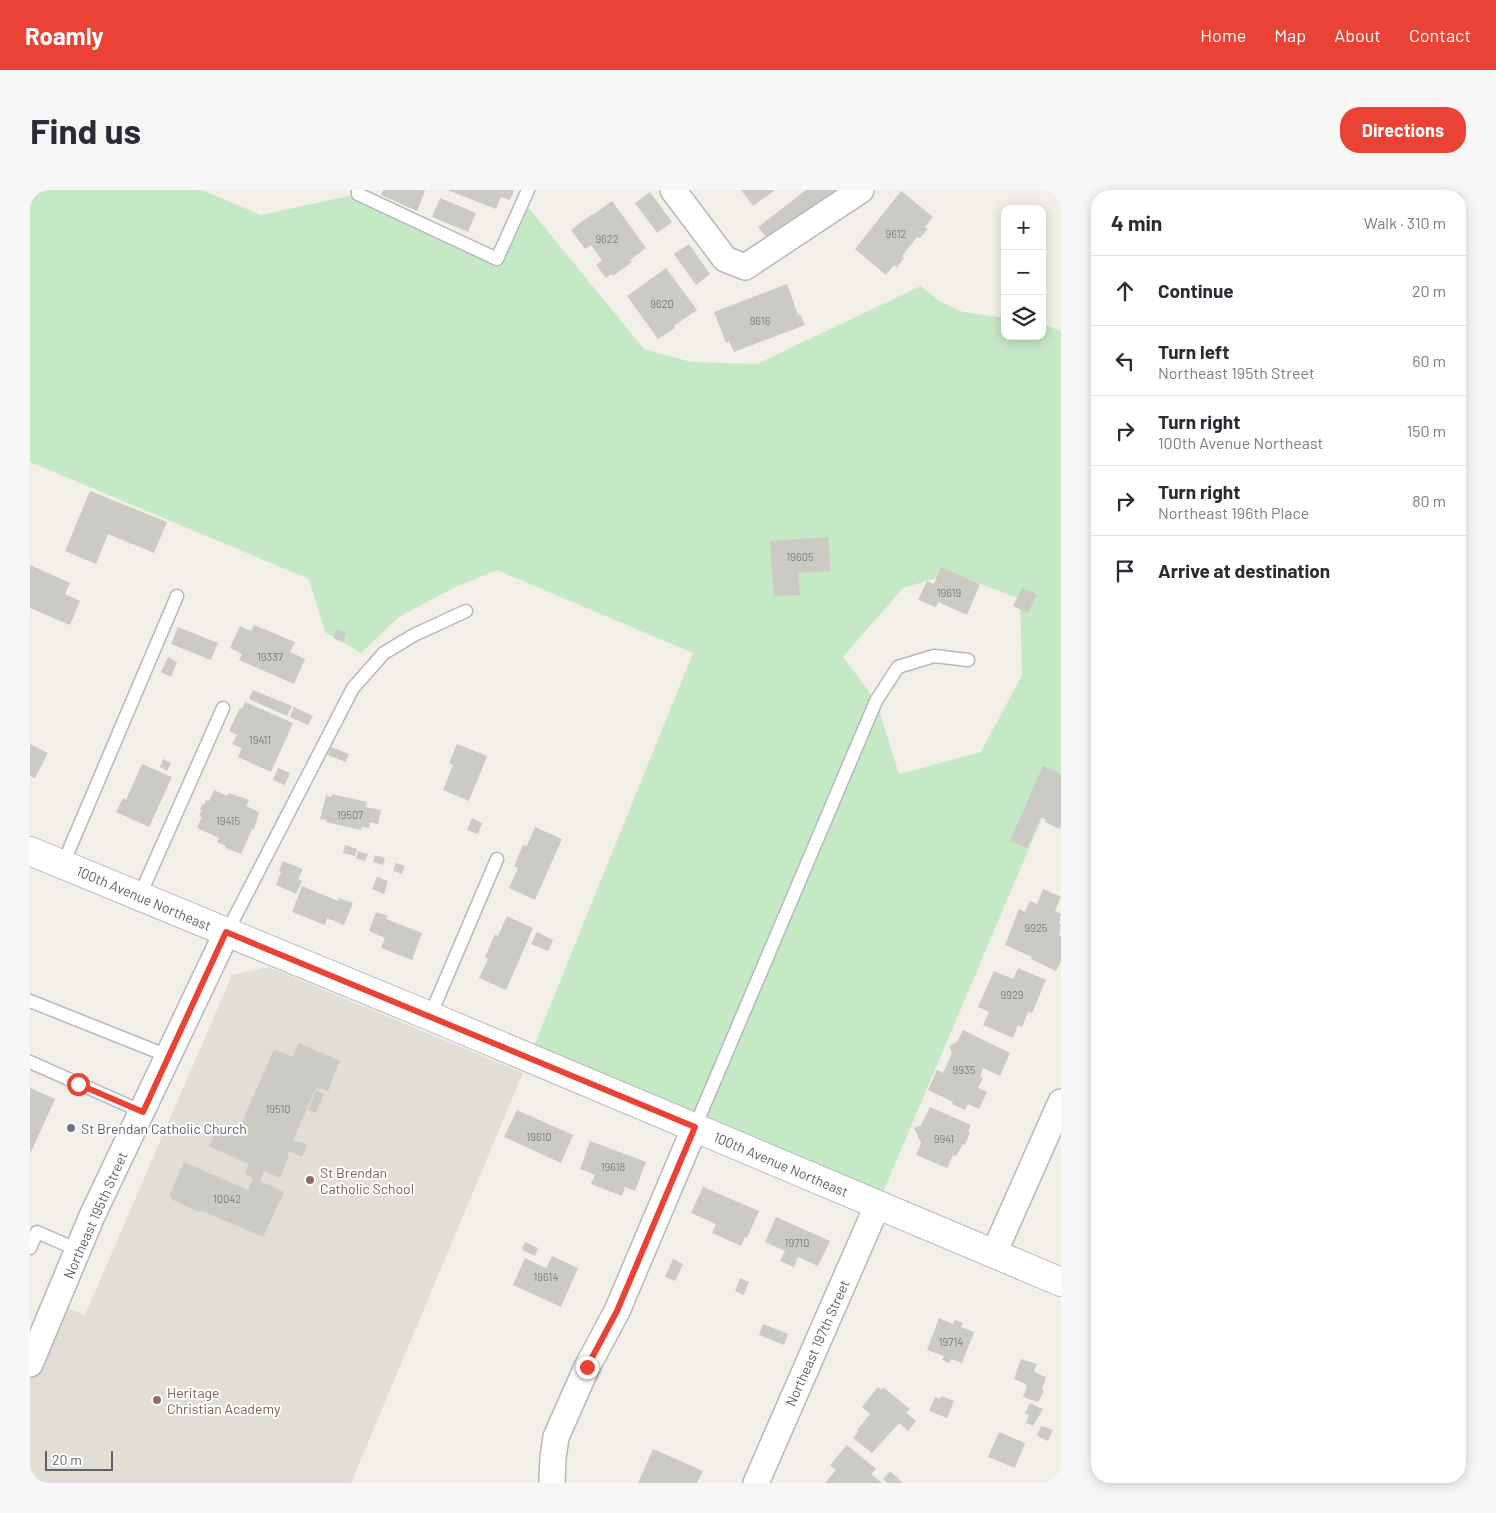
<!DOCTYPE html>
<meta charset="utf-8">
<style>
body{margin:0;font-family:Barlow,sans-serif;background:#f7f7f7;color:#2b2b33}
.controls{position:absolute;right:15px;top:15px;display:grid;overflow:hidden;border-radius:10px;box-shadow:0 2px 12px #0003}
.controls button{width:45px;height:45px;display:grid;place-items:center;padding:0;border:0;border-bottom:1px solid #e1e1e2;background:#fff;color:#2b2b33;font:25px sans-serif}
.scale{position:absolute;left:15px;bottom:12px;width:68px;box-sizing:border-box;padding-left:5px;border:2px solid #5f6368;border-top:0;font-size:14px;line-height:18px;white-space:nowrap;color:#5f6368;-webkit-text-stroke:4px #fff;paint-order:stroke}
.stop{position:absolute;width:15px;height:15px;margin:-11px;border:4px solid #ea4335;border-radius:50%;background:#fff}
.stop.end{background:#ea4335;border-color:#fff;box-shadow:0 1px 5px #0008}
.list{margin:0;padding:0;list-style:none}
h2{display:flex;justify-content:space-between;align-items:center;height:65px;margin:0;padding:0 20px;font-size:21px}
h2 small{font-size:16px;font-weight:400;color:#7c7c81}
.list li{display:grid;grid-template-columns:32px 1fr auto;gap:15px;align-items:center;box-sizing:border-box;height:70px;padding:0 20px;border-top:1px solid #e1e1e2}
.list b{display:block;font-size:19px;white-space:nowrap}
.list p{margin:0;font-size:16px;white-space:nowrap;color:#7c7c81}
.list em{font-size:16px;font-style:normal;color:#7c7c81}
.icon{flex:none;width:28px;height:28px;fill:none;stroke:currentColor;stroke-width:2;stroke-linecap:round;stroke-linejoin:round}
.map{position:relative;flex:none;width:1031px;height:1293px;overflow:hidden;border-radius:20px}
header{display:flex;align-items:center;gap:30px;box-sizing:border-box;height:70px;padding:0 25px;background:#ea4335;color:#fff}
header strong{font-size:24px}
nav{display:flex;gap:28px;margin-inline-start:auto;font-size:18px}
.intro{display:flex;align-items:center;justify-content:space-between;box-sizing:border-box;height:120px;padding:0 30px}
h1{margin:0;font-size:35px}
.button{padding:12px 22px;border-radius:20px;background:#ea4335;color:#fff;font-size:18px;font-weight:700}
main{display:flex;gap:30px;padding:0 30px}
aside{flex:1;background:#fff;border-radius:20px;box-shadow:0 2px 12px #0003}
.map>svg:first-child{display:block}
.education{fill:#e1ded6}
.green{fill:#c5e8c5;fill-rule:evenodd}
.building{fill:#cccac5}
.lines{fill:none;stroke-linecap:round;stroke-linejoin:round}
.lane-casing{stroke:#b5b8bc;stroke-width:15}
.street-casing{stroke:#b5b8bc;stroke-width:28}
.secondary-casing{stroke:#b6babf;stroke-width:30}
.lane{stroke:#fff;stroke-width:12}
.street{stroke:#fff;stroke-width:25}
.secondary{stroke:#fff;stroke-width:28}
.route{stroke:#ea4335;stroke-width:6}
.worship-dot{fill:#6b7280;stroke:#fff;stroke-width:2}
.education-dot{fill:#8d6e63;stroke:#fff;stroke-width:2}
.labels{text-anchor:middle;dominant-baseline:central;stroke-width:4;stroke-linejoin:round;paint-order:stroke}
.number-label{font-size:11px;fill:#7a7d7f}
.street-label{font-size:14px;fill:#5f6368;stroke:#fff}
.worship-label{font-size:14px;fill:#5b616d;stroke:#fff;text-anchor:start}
.education-label{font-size:14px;fill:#785e54;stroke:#fff;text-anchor:start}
</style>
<header>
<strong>Roamly</strong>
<nav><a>Home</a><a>Map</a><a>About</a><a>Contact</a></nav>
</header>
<div class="intro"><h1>Find us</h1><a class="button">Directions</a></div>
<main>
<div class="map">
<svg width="1031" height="1293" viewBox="0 0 1031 1293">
<rect width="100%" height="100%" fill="#f1efe8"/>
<polygon class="education" points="239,777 493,883 321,1293 0,1293 0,1174 25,1113 55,1125 202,785"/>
<path class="green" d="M0 0H172L231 25 328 4 467 68 493 11 614 159 661 172 727 174 891 96 909 111 933 122 975 128V146H1012V134L1031 141V583L848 1014 499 868 663 463 467 380 423 398 369 427 331 463 295 442 279 389 0 272ZM923 383 990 409 992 485 951 562 869 584 846 511 813 467 873 398Z"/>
<g class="building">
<polygon points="353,0 392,0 395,1 387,21 351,5"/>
<polygon points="417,0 484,0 480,10 471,7 466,19"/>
<polygon points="711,0 745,0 723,16"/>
<polygon points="776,0 807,0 740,52 728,37"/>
<polygon points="871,1 903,27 895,37 898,39 890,48 887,47 872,66 874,68 867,77 864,75 856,85 825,59"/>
<polygon points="620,2 642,32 627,43 605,13"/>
<polygon points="410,8 446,23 438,42 402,27"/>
<polygon points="582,11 616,58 600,70 602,72 583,86 582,84 576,88 566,75 572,70 561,55 555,59 541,40 562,24 563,25"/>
<polygon points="659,54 680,84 666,95 644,64"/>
<polygon points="636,78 667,120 644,136 645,138 628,149 597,106"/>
<polygon points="757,94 768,125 770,124 775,135 704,162 699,151 696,153 684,122"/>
<polygon points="60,301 137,332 124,363 78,344 66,374 35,361"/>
<polygon points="798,347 801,381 768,383 770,405 744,406 740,351"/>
<polygon points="0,375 40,393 35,404 50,411 40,435 0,418"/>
<polygon points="911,377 950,394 937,425 908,412 906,417 888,410 897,391 904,394"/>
<polygon points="992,398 1007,404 998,423 983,416"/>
<polygon points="224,435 265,452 260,462 275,469 264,494 209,470 212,464 200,458 210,436 221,441"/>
<polygon points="148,437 188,453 181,470 141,454"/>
<polygon points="307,439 316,443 313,452 303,448"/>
<polygon points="138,467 147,472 141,487 131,482"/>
<polygon points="223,500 262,516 257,526 219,509"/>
<polygon points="215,512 263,533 241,582 208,567 212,558 202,554 207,545 199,541 210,518 212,519"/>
<polygon points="264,517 283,526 278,535 260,527"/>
<polygon points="0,554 18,563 5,588 0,586"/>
<polygon points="427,554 457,566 439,611 413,600 423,575 419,573"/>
<polygon points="301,557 319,564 316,572 298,565"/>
<polygon points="133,569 141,573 137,581 130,577"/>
<polygon points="112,574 142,587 119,637 86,622 93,608 96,610"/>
<polygon points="1013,576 1031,584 1031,636 1030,639 1015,632 1016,630 1011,627 997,658 980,651"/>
<polygon points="248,578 260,583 255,595 243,590"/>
<polygon points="184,600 197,606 199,603 219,610 216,616 229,622 224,640 222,639 211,664 195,658 196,656 187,652 189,648 167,638 172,627 169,626 172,620 170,619 172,614 174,615 176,610 179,611"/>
<polygon points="302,604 337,612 336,617 351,620 348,634 340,632 339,638 332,637 331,640 296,632 297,630 290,629 296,605 301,607"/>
<polygon points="442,628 452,633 448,644 437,640"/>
<polygon points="505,637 532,649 505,710 479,698 488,678 484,676 493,655 497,656"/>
<polygon points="315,655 327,659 325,666 313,663"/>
<polygon points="328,661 338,664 335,671 326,668"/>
<polygon points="345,665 355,668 353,675 343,672"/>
<polygon points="253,671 273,679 268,689 272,691 266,704 246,695 251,682 249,681"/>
<polygon points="366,673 375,676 372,684 363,681"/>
<polygon points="347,687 358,691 354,704 342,699"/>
<polygon points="272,696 308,711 309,708 323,713 314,735 297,728 295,735 262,722"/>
<polygon points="1013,699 1031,707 1025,721 1031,724 1029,733 1031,734 1029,745 1031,746 1031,771 1026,781 1001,769 1002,767 975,755 989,719 995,722 1000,711 1007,714"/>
<polygon points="346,722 358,726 356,729 392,743 382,770 351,758 355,748 339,741"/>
<polygon points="477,726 503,738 476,800 449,788 458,769 455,767 465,744 468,746"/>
<polygon points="507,742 523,750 518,761 501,754"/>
<polygon points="988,778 1016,790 1002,823 998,822 992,837 988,835 983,848 953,835 959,822 948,817 964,781 983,789"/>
<polygon points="933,840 980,863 970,886 953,878 950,887 953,888 948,898 957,902 949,919 938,914 935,920 922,914 923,912 898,900 907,880 913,883 922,863 919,856 927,852"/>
<polygon points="269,853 310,871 301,892 302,892 298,901 286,898 263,950 277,955 272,967 259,961 257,965 259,966 250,988 234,981 230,991 254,1002 233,1047 170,1020 169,1022 141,1009 142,1007 139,1006 154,972 218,1000 223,988 215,984 219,974 179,956 189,935 207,943 244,859 263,867"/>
<polygon points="0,898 25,909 0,964"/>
<polygon points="286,900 294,904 286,923 278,920"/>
<polygon points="900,917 941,935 938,941 940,942 935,955 933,954 926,966 923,965 917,978 886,965 891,953 884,938 891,935"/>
<polygon points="487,920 543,945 531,973 474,947"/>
<polygon points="560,951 616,972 605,1001 595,997 592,1006 561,994 565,985 550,979"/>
<polygon points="673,997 729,1021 717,1048 715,1047 711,1056 682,1043 686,1034 661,1023"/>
<polygon points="746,1027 800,1051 788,1076 768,1067 764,1077 750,1071 755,1061 735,1052"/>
<polygon points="495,1052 508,1058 505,1066 492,1060"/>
<polygon points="522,1066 548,1078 531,1117 483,1095 495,1068 516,1078"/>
<polygon points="643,1069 653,1074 645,1091 635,1087"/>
<polygon points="710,1088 719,1092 714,1105 705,1101"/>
<polygon points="909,1128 923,1134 925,1130 933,1133 931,1137 944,1142 932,1173 921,1169 919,1173 912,1170 914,1166 897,1160"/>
<polygon points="733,1134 758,1144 754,1155 729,1145"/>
<polygon points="991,1169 1007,1174 1004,1182 1016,1187 1012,1199 1014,1201 1008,1212 993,1207 997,1197 996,1197 996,1194 984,1189"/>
<polygon points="848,1197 852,1200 853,1197 880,1219 876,1223 886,1231 878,1241 869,1233 842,1263 823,1248 829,1241 827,1240 840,1224 832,1217"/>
<polygon points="911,1206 924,1211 917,1228 899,1221 905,1207 910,1209"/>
<polygon points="1000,1213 1013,1219 1003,1236 996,1233 999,1225 995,1224"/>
<polygon points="1011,1236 1023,1240 1018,1251 1007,1246"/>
<polygon points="969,1242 995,1253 985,1278 958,1267"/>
<polygon points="817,1255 846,1279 841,1284 852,1293 795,1293 806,1280 800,1275"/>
<polygon points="623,1259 673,1281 667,1293 608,1293"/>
<polygon points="860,1281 873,1293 857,1293 853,1289"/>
</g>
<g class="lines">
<defs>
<g id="lane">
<polyline points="328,0 328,4 467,69 498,0"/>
<polyline points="33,674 147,406"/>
<polyline points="110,705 193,518"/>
<polyline points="197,742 323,498 354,463 384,445 436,421"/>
<polyline points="0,811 138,866"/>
<polyline points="400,826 467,669"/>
<polyline points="0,872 113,922"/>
<polyline points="665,937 846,511 868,477 904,466 938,470"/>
<polyline points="0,1058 7,1042 48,1060"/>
</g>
<g id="street">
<polyline points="643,0 695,69 715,77 831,0"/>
<polyline points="964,1063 1031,912"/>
<polyline points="0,1174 62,1026 197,742"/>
<polyline points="522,1293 523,1268 526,1247 557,1177 587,1121 665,937"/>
<polyline points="726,1293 848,1014"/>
</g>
<polyline id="secondary" points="0,661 400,826 1031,1092"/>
</defs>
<use href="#lane" class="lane-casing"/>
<use href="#street" class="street-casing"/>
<use href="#secondary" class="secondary-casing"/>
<use href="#lane" class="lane"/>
<use href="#street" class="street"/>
<use href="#secondary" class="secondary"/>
</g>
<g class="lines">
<polyline class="route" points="48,894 113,922 196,742 665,937 587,1121 557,1177"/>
</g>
<circle class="worship-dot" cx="41" cy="938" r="5"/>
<g class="education-dot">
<circle cx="280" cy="990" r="5"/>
<circle cx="127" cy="1210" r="5"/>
</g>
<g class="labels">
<g class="number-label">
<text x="866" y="43">9612</text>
<text x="577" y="48">9622</text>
<text x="632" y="113">9620</text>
<text x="730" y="130">9616</text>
<text x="770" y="366">19605</text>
<text x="919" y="402">19619</text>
<text x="240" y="466">19337</text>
<text x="230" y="549">19411</text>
<text x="320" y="624">19507</text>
<text x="198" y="630">19415</text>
<text x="1006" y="737">9925</text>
<text x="982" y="804">9929</text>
<text x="934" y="879">9935</text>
<text x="248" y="918">19510</text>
<text x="509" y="946">19610</text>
<text x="914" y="948">9941</text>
<text x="583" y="976">19618</text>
<text x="197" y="1008">10042</text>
<text x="767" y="1052">19710</text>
<text x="516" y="1086">19614</text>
<text x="921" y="1151">19714</text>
</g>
<g class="street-label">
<text transform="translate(114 708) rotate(23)">100th Avenue Northeast</text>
<text transform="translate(751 974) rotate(23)">100th Avenue Northeast</text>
<text transform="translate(65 1025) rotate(-66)">Northeast 195th Street</text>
<text transform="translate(787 1153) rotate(-66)">Northeast 197th Street</text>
</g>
<g class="worship-label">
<text x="51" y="938">St Brendan Catholic Church</text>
</g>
<g class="education-label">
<text x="290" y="982">St Brendan<tspan x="290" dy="16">Catholic School</tspan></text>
<text x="137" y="1202">Heritage<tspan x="137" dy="16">Christian Academy</tspan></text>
</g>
</g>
</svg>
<div class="controls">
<button>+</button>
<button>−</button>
<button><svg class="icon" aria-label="layers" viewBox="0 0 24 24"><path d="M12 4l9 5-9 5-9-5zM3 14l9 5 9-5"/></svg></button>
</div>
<div class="scale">20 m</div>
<div class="stop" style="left:48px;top:894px"></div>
<div class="stop end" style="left:557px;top:1177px"></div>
</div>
<aside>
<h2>4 min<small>Walk · 310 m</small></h2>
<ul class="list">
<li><svg class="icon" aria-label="ahead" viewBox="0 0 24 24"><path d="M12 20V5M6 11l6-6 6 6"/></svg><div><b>Continue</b></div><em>20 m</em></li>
<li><svg class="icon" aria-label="left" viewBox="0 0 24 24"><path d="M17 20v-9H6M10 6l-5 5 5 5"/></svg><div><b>Turn left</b><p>Northeast 195th Street</p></div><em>60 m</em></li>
<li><svg class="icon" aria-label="right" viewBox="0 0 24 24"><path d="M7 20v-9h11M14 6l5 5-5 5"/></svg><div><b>Turn right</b><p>100th Avenue Northeast</p></div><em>150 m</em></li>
<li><svg class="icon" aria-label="right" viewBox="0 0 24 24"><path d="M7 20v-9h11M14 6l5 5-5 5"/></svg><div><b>Turn right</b><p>Northeast 196th Place</p></div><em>80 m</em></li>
<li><svg class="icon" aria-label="arrive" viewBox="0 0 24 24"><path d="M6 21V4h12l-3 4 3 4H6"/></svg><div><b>Arrive at destination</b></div></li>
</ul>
</aside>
</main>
